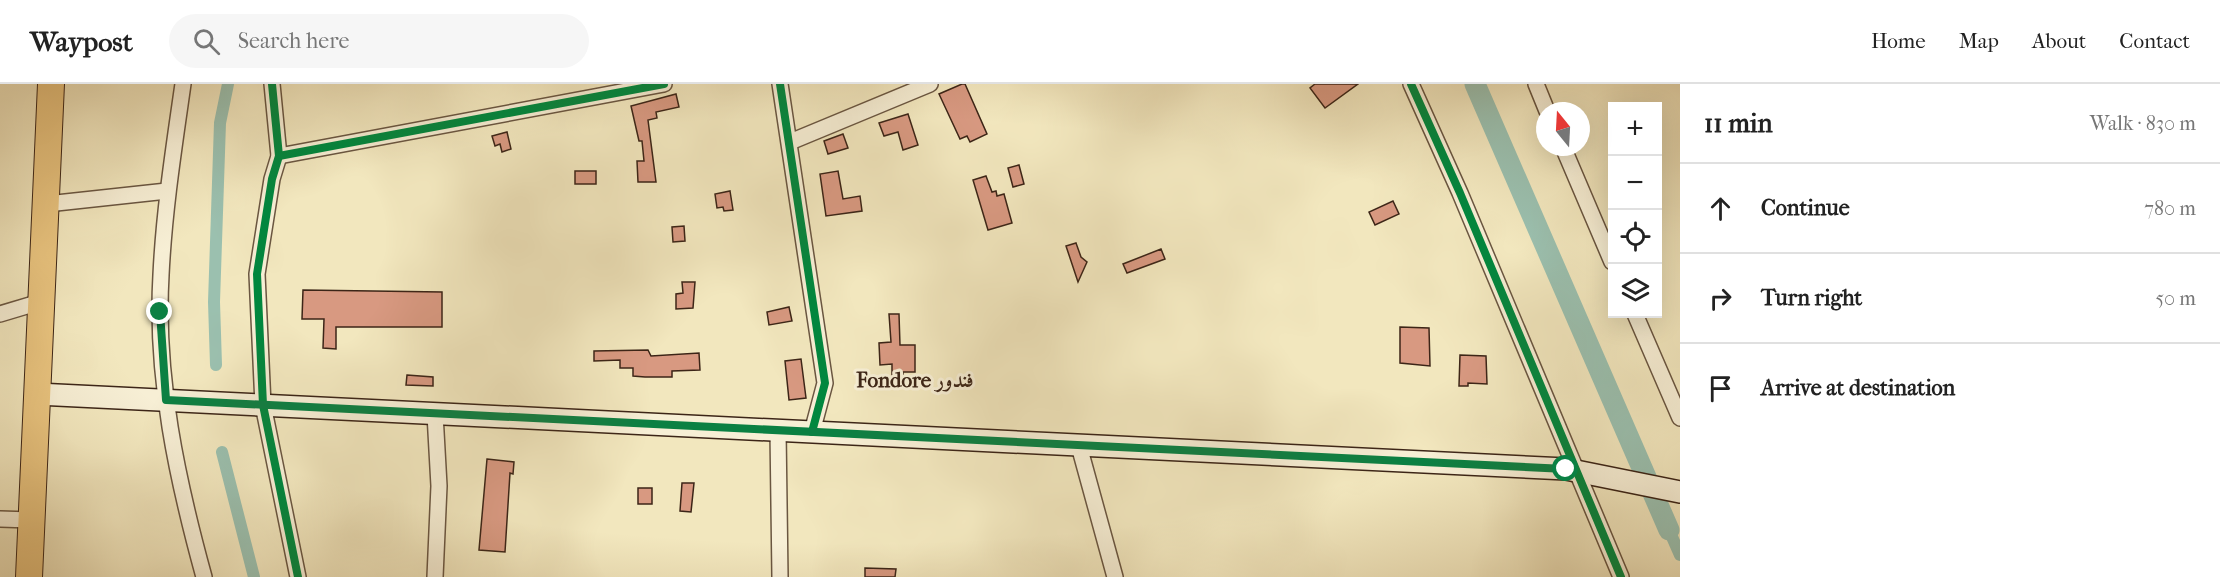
<!DOCTYPE html>
<meta charset="utf-8">
<style>
body{margin:0;font-family:"IM FELL French Canon",Amiri,serif;background:#f6f6f6;color:#222}
.controls{position:absolute;right:18px;top:18px;display:grid;overflow:hidden;border-radius:0px;box-shadow:0 6px 24px #0002}
.controls button{width:54px;height:54px;display:grid;place-items:center;padding:0;border:0;border-bottom:2px solid #e0e0e0;background:#fff;color:#222;font:30px sans-serif}
.compass{position:absolute;left:1536px;top:18px;width:54px;height:54px;border-radius:50%;background:#fff;box-shadow:0 6px 24px #0002;rotate:342deg}
.stop{position:absolute;width:18px;height:18px;margin:-14px;border:4px solid #0b8043;border-radius:50%;background:#fff}
.stop.end{background:#0b8043;border-color:#fff;box-shadow:0 2px 6px #0008}
.list{margin:0;padding:0;list-style:none}
h2{display:flex;justify-content:space-between;align-items:center;height:78px;margin:0;padding:0 24px;font-size:26px}
h2 small{font-size:20px;font-weight:400;color:#767676}
.list li{display:grid;grid-template-columns:39px 1fr auto;gap:18px;align-items:center;box-sizing:border-box;height:90px;padding:0 24px;border-top:2px solid #e0e0e0}
.list b{display:block;font-size:22px;white-space:nowrap}
.list em{font-size:20px;font-style:normal;color:#767676}
.icon{flex:none;width:33px;height:33px;fill:none;stroke:currentColor;stroke-width:2;stroke-linecap:round;stroke-linejoin:round}
.map{position:relative;flex:none;width:1680px;height:493px;overflow:hidden}
header{display:flex;align-items:center;gap:36px;box-sizing:border-box;height:84px;padding:0 30px;background:#fff;border-bottom:2px solid #e0e0e0}
header strong{font-size:28px}
nav{display:flex;gap:33px;margin-inline-start:auto;font-size:21px}
.search{width:420px;height:54px;background:#f6f6f6;display:flex;align-items:center;gap:15px;box-sizing:border-box;padding:0 21px;border-radius:33px;color:#767676;font-size:22px}
main{display:flex}
aside{flex:1;background:#fff}
.map>svg:first-child{display:block}
.lines{fill:none;stroke-linecap:round;stroke-linejoin:round}
.canal{stroke:#9bc0af;stroke-width:12}
.river{stroke:#9bc0af;stroke-width:21}
.building{fill:#d89981;stroke:#3c2517;stroke-width:1.5}
.street-casing{stroke:#6a5641;stroke-width:18}
.secondary-casing{stroke:#3c2517;stroke-width:24}
.highway-casing{stroke:#3c2517;stroke-width:28}
.street{stroke:#f7efd5;stroke-width:15}
.secondary{stroke:#f7efd5;stroke-width:21}
.highway{stroke:#e9c47f;stroke-width:26}
.cycleway-casing{stroke:#f7efd5;stroke-width:11}
.cycleway{stroke:#00873e;stroke-width:8}
.route{stroke:#0b8043;stroke-width:8}
.labels{text-anchor:middle;dominant-baseline:central;stroke-width:6;stroke-linejoin:round;paint-order:stroke}
.neighbourhood-label{font-size:21px;font-weight:bold;fill:#3c2517;stroke:#f7efd5}
</style>
<header>
<strong>Waypost</strong>
<div class="search"><svg class="icon" aria-label="search" viewBox="0 0 24 24"><circle cx="10" cy="10" r="6"/><path d="M15 15l6 6"/></svg>Search here</div>
<nav><a>Home</a><a>Map</a><a>About</a><a>Contact</a></nav>
</header>
<main>
<div class="map">
<svg width="1680" height="493" viewBox="0 0 1680 493">
<rect width="100%" height="100%" fill="#f2e7be"/>
<filter id="stains"><feTurbulence type="fractalNoise" baseFrequency=".00333" numOctaves="4"/><feColorMatrix values="0 0 0 0 .2 0 0 0 0 .09 0 0 0 0 .02 0 0 0 .5 -.17"/></filter>
<radialGradient id="worn" r=".72"><stop offset=".6" stop-color="#630" stop-opacity="0"/><stop offset="1" stop-color="#630" stop-opacity=".3"/></radialGradient>
<g class="lines">
<g class="canal">
<polyline points="216,281 214,218 220,39 228,0"/>
<polyline points="222,368 254,493"/>
<polyline points="1669,446 1680,471"/>
</g>
<polyline class="river" points="1475,0 1669,446"/>
</g>
<g class="building">
<polygon points="962,0 965,0 987,50 970,58 967,52 960,55 939,10"/>
<polygon points="1315,0 1358,0 1325,24 1310,4"/>
<polygon points="676,10 679,23 656,28 657,34 648,36 656,98 638,98 637,77 644,77 642,57 639,57 631,22"/>
<polygon points="908,30 918,61 903,66 898,48 884,52 879,39"/>
<polygon points="507,48 511,65 502,68 500,60 495,62 492,52"/>
<polygon points="843,50 848,64 828,70 824,57"/>
<polygon points="1019,81 1024,100 1013,103 1008,84"/>
<rect x="575" y="87" width="21" height="13"/>
<polygon points="838,87 843,115 860,112 862,127 826,132 820,90"/>
<polygon points="986,92 992,108 996,107 997,112 1004,110 1012,139 988,146 973,96"/>
<polygon points="730,107 733,126 724,127 723,123 717,124 715,110"/>
<polygon points="1393,117 1399,130 1375,141 1369,128"/>
<polygon points="684,142 685,157 673,158 672,143"/>
<polygon points="1076,159 1081,173 1087,178 1078,198 1066,162"/>
<polygon points="1161,165 1165,175 1127,189 1123,180"/>
<polygon points="682,198 695,198 693,224 676,225 676,210 683,209"/>
<polygon points="303,206 442,208 442,243 336,243 336,265 323,264 324,235 302,235"/>
<polygon points="789,223 792,237 769,241 767,228"/>
<polygon points="889,230 899,230 900,261 915,261 915,288 903,288 903,296 892,297 892,280 880,281 879,259 891,258"/>
<polygon points="1400,243 1429,244 1430,282 1400,279"/>
<polygon points="648,266 651,272 699,269 700,286 672,287 672,293 645,293 633,292 633,284 620,284 620,276 594,277 594,267"/>
<polygon points="1460,271 1486,272 1487,300 1468,299 1468,302 1459,302"/>
<polygon points="801,275 806,314 789,316 785,277"/>
<polygon points="407,291 433,293 433,302 406,301"/>
<polygon points="487,375 514,378 513,390 510,389 505,468 479,466"/>
<polygon points="682,399 694,399 691,428 680,427"/>
<rect x="638" y="404" width="14" height="16"/>
<polygon points="865,484 896,485 895,493 865,493"/>
</g>
<g class="lines">
<defs>
<g id="street">
<path d="M183 0C174 63 164 127 161 191 155 293 177 395 204 493"/>
<polyline points="272,0 279,72 272,95 257,190 263,321 298,493"/>
<polyline points="780,0 825,299 812,348"/>
<polyline points="1411,0 1460,109 1621,493"/>
<polyline points="1536,0 1547,27"/>
<polyline points="790,58 930,0"/>
<polyline points="1563,63 1612,178"/>
<polyline points="279,72 664,0"/>
<polyline points="47,120 167,107"/>
<polyline points="0,230 40,218"/>
<polyline points="1635,230 1680,334"/>
<polyline points="435,330 439,402 435,493"/>
<polyline points="778,347 780,493"/>
<polyline points="1079,362 1115,493"/>
<polyline points="0,435 31,436"/>
</g>
<polyline id="secondary" points="37,310 1566,385 1680,408"/>
<polyline id="highway" points="29,493 51,0"/>
</defs>
<use href="#street" class="street-casing"/>
<use href="#secondary" class="secondary-casing"/>
<use href="#highway" class="highway-casing"/>
<use href="#street" class="street"/>
<use href="#secondary" class="secondary"/>
<use href="#highway" class="highway"/>
<defs>
<g id="cycleway">
<polyline points="272,0 279,72 272,95 257,190 263,321 298,493"/>
<polyline points="780,0 825,299 812,348"/>
<polyline points="1411,0 1460,109 1621,493"/>
<polyline points="279,72 664,0"/>
</g>
</defs>
<use href="#cycleway" class="cycleway-casing"/>
<use href="#cycleway" class="cycleway"/>
</g>
<g class="lines">
<polyline class="route" points="160,228 166,316 1566,385"/>
</g>
<g class="labels">
<g class="neighbourhood-label">
<text x="915" y="296">Fondore فندور</text>
</g>
</g>
<rect width="100%" height="100%" filter="url(#stains)"/>
<rect width="100%" height="100%" fill="url(#worn)"/>
</svg>
<div class="controls">
<button>+</button>
<button>−</button>
<button><svg class="icon" aria-label="locate" viewBox="0 0 24 24"><circle cx="12" cy="12" r="6"/><path d="M12 2v4M12 18v4M2 12h4M18 12h4"/></svg></button>
<button><svg class="icon" aria-label="layers" viewBox="0 0 24 24"><path d="M12 4l9 5-9 5-9-5zM3 14l9 5 9-5"/></svg></button>
</div>
<svg class="compass" viewBox="-18 -18 36 36"><path d="M0-13l5 13h-10z" fill="#e53935"/><path d="M0 13l5-13h-10z" fill="#767676"/></svg>
<div class="stop" style="left:1566px;top:385px"></div>
<div class="stop end" style="left:160px;top:228px"></div>
</div>
<aside>
<h2>11 min<small>Walk · 830 m</small></h2>
<ul class="list">
<li><svg class="icon" aria-label="ahead" viewBox="0 0 24 24"><path d="M12 20V5M6 11l6-6 6 6"/></svg><div><b>Continue</b></div><em>780 m</em></li>
<li><svg class="icon" aria-label="right" viewBox="0 0 24 24"><path d="M7 20v-9h11M14 6l5 5-5 5"/></svg><div><b>Turn right</b></div><em>50 m</em></li>
<li><svg class="icon" aria-label="arrive" viewBox="0 0 24 24"><path d="M6 21V4h12l-3 4 3 4H6"/></svg><div><b>Arrive at destination</b></div></li>
</ul>
</aside>
</main>
